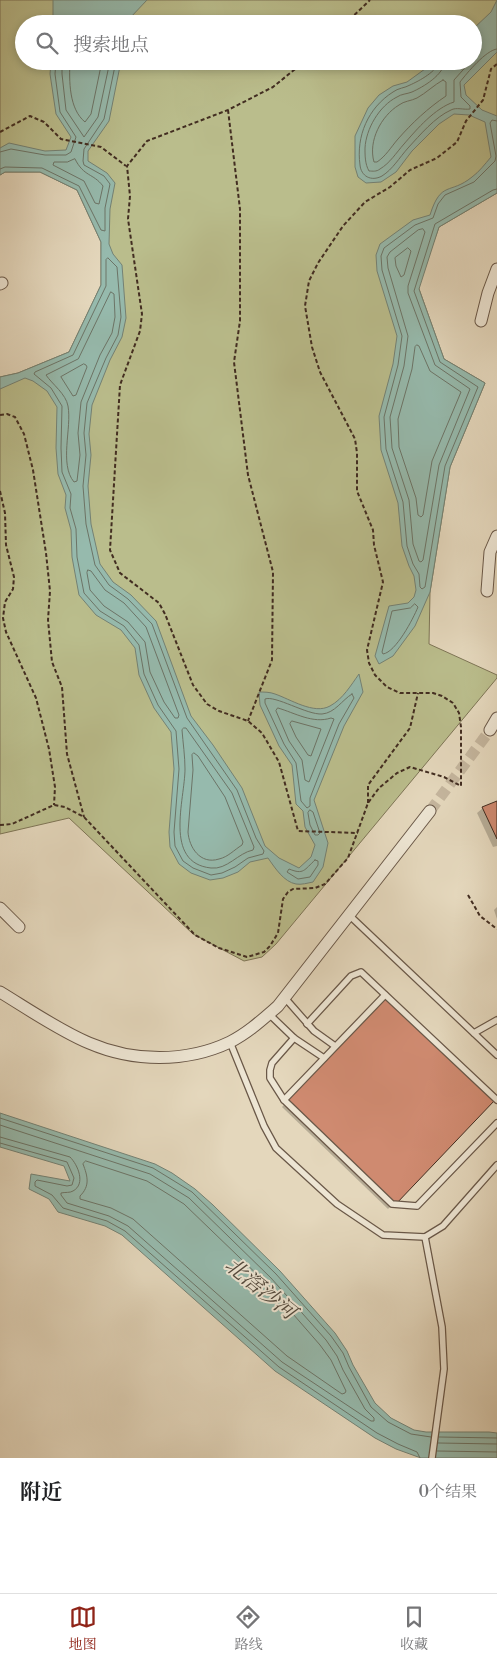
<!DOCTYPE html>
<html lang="zh">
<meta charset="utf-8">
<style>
body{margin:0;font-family:"Libre Bodoni","Noto Serif SC",serif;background:#f6f6f6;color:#202124}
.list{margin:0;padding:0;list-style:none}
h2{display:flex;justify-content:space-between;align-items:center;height:65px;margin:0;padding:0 20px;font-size:21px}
h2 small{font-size:16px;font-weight:400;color:#757577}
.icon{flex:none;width:28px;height:28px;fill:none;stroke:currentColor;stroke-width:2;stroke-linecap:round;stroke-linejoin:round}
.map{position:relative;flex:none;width:497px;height:1458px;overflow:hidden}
.search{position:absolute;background:#fff;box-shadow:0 2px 8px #0003;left:15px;right:15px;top:15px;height:55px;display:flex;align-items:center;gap:12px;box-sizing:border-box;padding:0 18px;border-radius:28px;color:#757577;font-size:19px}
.sheet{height:135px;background:#fff}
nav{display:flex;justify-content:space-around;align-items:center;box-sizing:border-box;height:70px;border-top:1px solid #e0e0e0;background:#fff;font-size:14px;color:#757577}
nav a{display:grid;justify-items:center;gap:2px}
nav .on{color:#8f2418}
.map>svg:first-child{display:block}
.green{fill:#babd8c;stroke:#7e7556;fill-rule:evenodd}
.water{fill:#96baad;stroke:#748275}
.shadow{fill:#0003}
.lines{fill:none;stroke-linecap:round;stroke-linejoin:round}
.shore{stroke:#6c7467;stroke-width:1}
.building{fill:#cf8a70;stroke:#422d21}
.minor-tunnel{stroke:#c4b59d;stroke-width:11;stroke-dasharray:11 5.5;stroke-linecap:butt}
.service-casing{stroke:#6a5848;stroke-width:8}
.minor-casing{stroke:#6a5848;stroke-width:13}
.path{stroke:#422d21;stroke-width:2;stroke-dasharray:4 2.5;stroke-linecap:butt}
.service{stroke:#ede5d3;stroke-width:5.5}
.minor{stroke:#ede5d3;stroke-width:11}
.labels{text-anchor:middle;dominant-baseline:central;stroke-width:4;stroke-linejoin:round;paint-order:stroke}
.water-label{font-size:21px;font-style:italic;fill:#53493d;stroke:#ede5d3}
</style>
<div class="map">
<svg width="497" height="1458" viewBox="0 0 497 1458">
<rect width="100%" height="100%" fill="#e4d7bc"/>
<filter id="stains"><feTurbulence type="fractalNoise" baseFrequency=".004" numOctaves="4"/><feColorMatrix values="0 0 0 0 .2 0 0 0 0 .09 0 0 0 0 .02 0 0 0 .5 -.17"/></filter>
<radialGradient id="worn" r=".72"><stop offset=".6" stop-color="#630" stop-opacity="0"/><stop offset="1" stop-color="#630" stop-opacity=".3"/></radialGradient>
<path class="green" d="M0 0H497V193L439 227 418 286 444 359 485 383 450 467 430 592 429 644 497 675V678L276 944 262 957 244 961 193 934 69 818 0 834V377L18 373 69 352 101 285V242L77 190 40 172H5L0 175ZM24 24H473V61H24Z"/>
<g class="water">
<polygon points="53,0 147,0 130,18 129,24 53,24"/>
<path d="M497 0V52L464 85 466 95 482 110 497 116V193L439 227 419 289 444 359 485 383 450 467 430 592 415 626 393 656 379 664 375 656 389 606 408 603 414 597 416 590 414 576 409 566 402 546 398 503 381 450 379 416 393 364 397 336 377 271 376 255 380 244 413 220 430 215C441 180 450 195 472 177 479 172 485 164 491 157L485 122 469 115 454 114 439 124 412 151 396 172 381 182 366 183 358 177 355 167V136L368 108 379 95 393 86 407 82 436 61H473V29L491 12Z"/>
<path d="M51 61H121L109 121 88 151V161L107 173 115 183 110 209 109 244 113 254 122 265 126 318 122 337 110 360 92 405 89 434 91 455 88 486 91 524 100 564 113 582 131 595 156 621 191 716 213 745 242 788 265 846 279 858 299 868 311 857 315 845 305 827 303 811 296 804 292 765 279 746 260 705 259 692C264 692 270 692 275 694 290 699 314 715 330 706 343 699 351 685 359 674L363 692 344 726 314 800 328 843 323 867 313 882C308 883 301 885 296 884 284 882 275 868 268 858L250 862 238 872 223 878 210 880 191 873 179 864 170 847 169 832 174 769 171 732 154 708 139 675 135 648 121 630 96 615 79 595 72 557 71 530 65 508 66 495 58 474 56 448 57 407 47 391 33 381 25 378 0 389V377L18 373 69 352 101 285V242L77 190 40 172H5L0 175V148L9 143 45 151 66 150 71 137 56 114 50 74Z"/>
<polygon points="0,1113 155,1164 172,1173 195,1189 213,1205 280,1271 335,1333 347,1351 353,1365 375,1403 391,1418 414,1430 426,1432 489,1432 497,1433 497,1458 421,1458 396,1449 375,1438 275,1371 122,1235 105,1226 58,1212 49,1199 29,1189 31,1174 70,1181 64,1166 0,1147"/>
</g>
<g class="shadow">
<polygon points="497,802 497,846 493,847 477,813 483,808"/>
<polygon points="497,907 497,919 494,910"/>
<polygon points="387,998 494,1100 388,1209 282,1107"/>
</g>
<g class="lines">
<g class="shore">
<polyline points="62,61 62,74 66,110 84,137 98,117 110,61"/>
<path d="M70 61C69 81 69 109 85 122L91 114 102 61"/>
<path d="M439 61C438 71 419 81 410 85 405 88 398 88 393 92 368 108 356 136 360 165 361 176 371 182 382 176 393 169 399 158 408 148 420 135 435 117 451 110 456 107 464 110 470 109V106L461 97 460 82C467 73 486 50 497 49"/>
<path d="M445 61C444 75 423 87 412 92 407 94 401 94 397 97 379 106 366 129 365 148 365 156 365 164 369 171 373 171 376 172 380 169 390 163 396 153 404 144 417 129 435 108 454 102V80L471 61"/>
<path d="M443 80 446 82V96C428 108 412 123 398 139 391 147 386 156 377 162H374C368 141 381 116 399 105 404 101 411 101 417 98 426 93 434 85 443 80Z"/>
<polyline points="497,121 492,120 490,123 496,156 495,161 474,182 445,195 438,204 433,218 415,225 384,248 381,256 382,270 402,336 398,365 384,417 386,449 403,502 407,546 413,564 419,574 420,587 422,589 425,587 445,466 478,387 440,362 414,291 435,224 493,190 497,189"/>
<polyline points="0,152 11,149 45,155 66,155 71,152 76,137 60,112 55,74 56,61"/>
<path d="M75 159C84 177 93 173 103 186L99 204 95 203 84 181 53 165 54 162H67Z"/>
<polyline points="0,169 5,167 42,168 79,186 101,230 105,231 105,208 110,184 104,176 84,165 83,161 84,149 104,119 116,61"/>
<polygon points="423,229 425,232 408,286 408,293 435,365 470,389 439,465 423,560 421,562 419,561 413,544 409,500 392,448 390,417 404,366 408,336 388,268 387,257 390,252 418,230"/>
<polygon points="408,248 411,251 404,275 401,277 396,266 395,258"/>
<polygon points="108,258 117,267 121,317 118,335 106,358 87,403 84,433 86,455 83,486 86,524 95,565 109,585 128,599 152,624 187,718 237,790 256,838 264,851 263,854 248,858 235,867 222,873 211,875 193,868 183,861 175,846 174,832 179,769 176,731 158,705 144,674 139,645 124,626 100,611 84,593 77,557 76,529 70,508 71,494 62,472 61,448 62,406 51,388 34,374 35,372 73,355 106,286 106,260"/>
<path d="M111 292 114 294 115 317 112 333 100 355 81 402 78 433 80 455 77 481 74 482C59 464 72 428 68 406 66 394 52 384 46 375L78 359Z"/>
<polygon points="417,345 419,346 430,371 461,392 432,461 423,515 421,517 418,515 416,498 399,447 398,419 412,369 415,347"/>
<polygon points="84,364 86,365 87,367 76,395 73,396 61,377"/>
<polygon points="88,570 91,571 105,590 124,603 146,627 179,715 178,718 175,718 164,702 150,672 145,642 128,622 104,606 90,590 87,573"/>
<path d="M415 604 418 607C413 619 396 652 383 654L382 652 392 611 410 608Z"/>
<path d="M352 694 354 698 339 724 310 798V806L307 808 301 801 296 763 284 744 265 703V699C275 695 307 715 322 714 335 713 342 700 352 694Z"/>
<path d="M278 708C295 713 313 724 331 718L334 719 309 782 305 780 302 760 289 741 276 711Z"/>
<polygon points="292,721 321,729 311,756 308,755 296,737 290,724"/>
<path d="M184 728H186L232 793 254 847 253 850C238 853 227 870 211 868 163 863 185 799 185 769 185 756 183 743 182 730Z"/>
<path d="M194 753 198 756 225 797 243 842 242 845C234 850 228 857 219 859 200 865 189 847 188 832L193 770 192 755Z"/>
<polygon points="310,810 313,812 320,833 318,835 315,835 310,825 308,813"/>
<path d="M315 860 318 861V865L310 877 298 879 287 872 289 869C304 875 304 870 315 860Z"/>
<polyline points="0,1118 153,1168 192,1192 276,1274 331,1336 343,1353 349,1367 371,1407 388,1422 411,1434 431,1437"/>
<path d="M0 1125 150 1174 189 1198 271 1278 326 1340 337 1356 343 1370 365 1409 374 1418V1421H371L282 1362 128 1226 109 1216 67 1203 61 1195V1193C65 1192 70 1193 73 1191 86 1184 78 1165 70 1157L0 1137"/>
<polyline points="0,1143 67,1162 74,1178 72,1185 67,1186 37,1180 35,1182 35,1186 52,1195 63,1208 107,1221 125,1231 279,1367 377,1433 398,1444 417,1452 420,1458"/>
<path d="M86 1161 147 1181 184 1204 266 1283 320 1345 331 1360 346 1391 345 1393 342 1394 287 1356 133 1219 111 1208 80 1199V1196C90 1186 88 1177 83 1164Z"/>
<polyline points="439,1437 497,1438"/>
<polyline points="438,1443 497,1444"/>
<polyline points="437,1451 497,1452"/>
</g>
</g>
<g class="building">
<polygon points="497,801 497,839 482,807"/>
<polygon points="387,997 495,1100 395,1205 287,1101"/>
</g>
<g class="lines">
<polyline class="minor-tunnel" points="430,811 490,730"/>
<defs>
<g id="service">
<polyline points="349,915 497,1055"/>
<polyline points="285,998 314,1031 335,1046"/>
<polyline points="269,1014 294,1038 324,1058"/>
<polyline points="307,1024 351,976 361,972 497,1100"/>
<polyline points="474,1033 497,1020"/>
<polyline points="294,1038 272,1063 270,1070 270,1078 284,1100 392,1204 417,1206 497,1123"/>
<polyline points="230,1042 264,1126 276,1148 337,1204 383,1235 425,1237 443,1226 497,1165"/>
<polyline points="284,1100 385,995"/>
<polyline points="425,1237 442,1327 444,1369 432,1458"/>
</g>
<g id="minor">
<polyline points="0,284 2,283"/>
<polyline points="481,321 488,293 497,269"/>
<polyline points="487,591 490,552 497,536"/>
<polyline points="490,730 497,718"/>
<polyline points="0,908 19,927"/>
<path d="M0 992C28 1009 60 1031 89 1043 133 1062 186 1063 230 1042 248 1033 263 1019 278 1006L430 811"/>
</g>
</defs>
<use href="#service" class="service-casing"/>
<use href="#minor" class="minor-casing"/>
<g class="path">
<polyline points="345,24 370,0"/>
<polyline points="305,61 273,87 228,110 147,141 127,166 130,196 128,219 142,314 140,331 120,385 110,550 120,573 159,603 165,614 193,685 207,704 219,711 248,721 262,733 279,762 298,831 358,833"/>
<polyline points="228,110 240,209 240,321 234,362 248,475 273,572 272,660 248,721"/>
<polyline points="0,132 30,116 44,122 61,139 101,147 126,166"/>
<polyline points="0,415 7,414 15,417 24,434 33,470 46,553 50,591 48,620 52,662 62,687 67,754 84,817"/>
<polyline points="0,491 5,513 6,545 14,577 13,589 5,602 3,618 6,632 36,698 49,749 55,787 54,805"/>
<polyline points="368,803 368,785 410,728 418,693"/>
<polyline points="0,825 12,824 54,805 65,807 84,817 195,935 219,948 247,957 264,952 270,946 278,933 283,899 288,892 293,889 315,888 325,884 348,858 368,803 379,788 397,773 410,767 444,777 461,786 461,727 459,713 453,703 442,696 433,693 400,693 387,687 375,675 369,663 367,650 383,582 374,545 373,530 357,491 357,453 355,439 320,372 312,347 305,306 309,281 318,263 343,226 365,202 390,187 410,170 437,158 457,142 466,121 483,100 491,69 497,64"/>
<polyline points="468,895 480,916 497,929"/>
</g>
<use href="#service" class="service"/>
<use href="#minor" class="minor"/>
</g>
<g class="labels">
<g class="water-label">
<text transform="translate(260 1289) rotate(39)">北滘沙河</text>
</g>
</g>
<rect width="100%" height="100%" filter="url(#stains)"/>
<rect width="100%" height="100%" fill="url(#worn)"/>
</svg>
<div class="search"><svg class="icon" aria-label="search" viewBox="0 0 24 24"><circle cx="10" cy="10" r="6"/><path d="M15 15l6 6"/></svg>搜索地点</div>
</div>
<section class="sheet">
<h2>附近<small>0个结果</small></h2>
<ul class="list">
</ul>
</section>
<nav>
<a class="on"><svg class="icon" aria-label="map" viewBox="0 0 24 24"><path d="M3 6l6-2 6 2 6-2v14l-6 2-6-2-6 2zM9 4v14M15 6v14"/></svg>地图</a>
<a><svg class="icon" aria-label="directions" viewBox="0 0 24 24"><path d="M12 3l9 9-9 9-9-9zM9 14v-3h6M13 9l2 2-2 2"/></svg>路线</a>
<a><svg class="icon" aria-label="saved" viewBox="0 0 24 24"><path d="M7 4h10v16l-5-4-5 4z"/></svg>收藏</a>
</nav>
